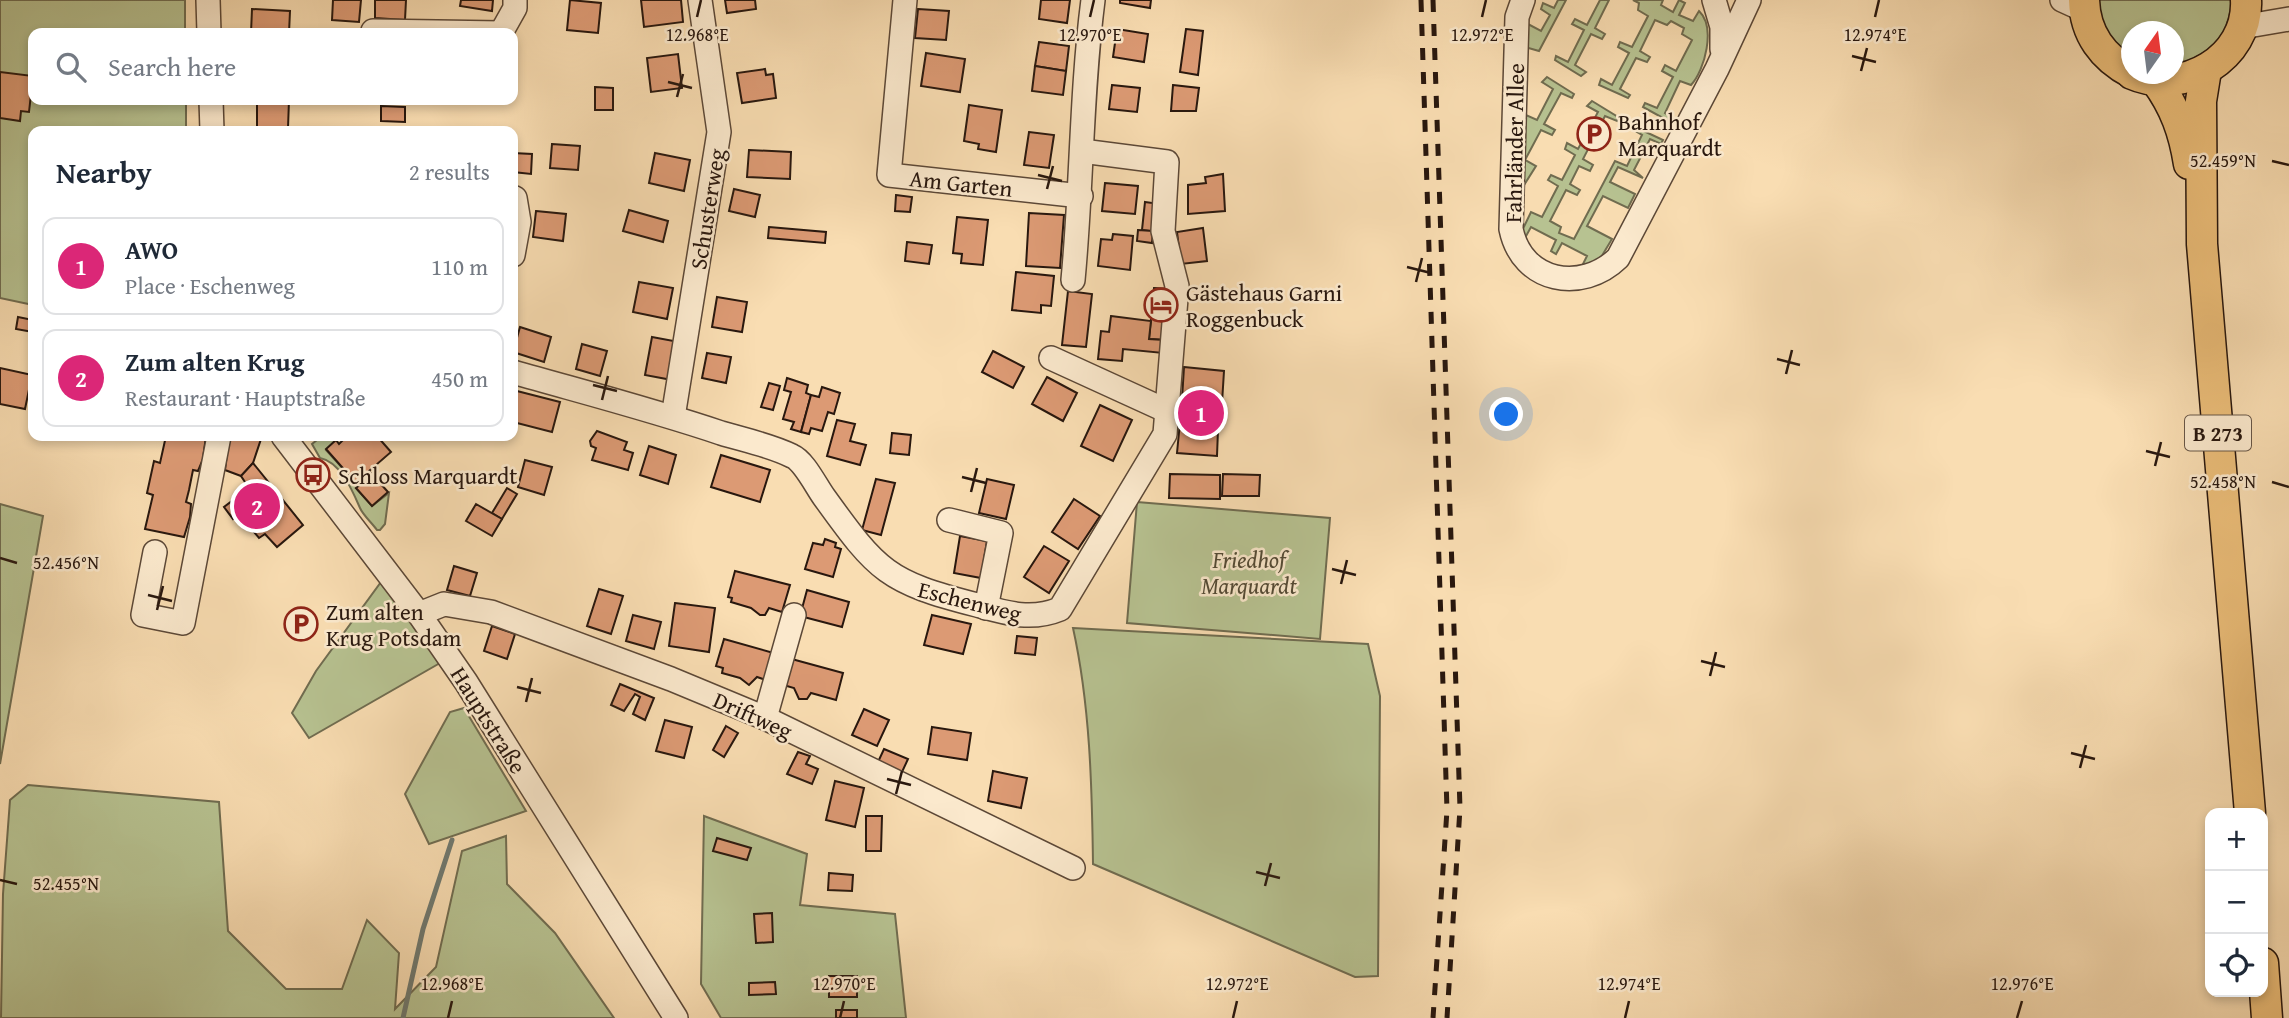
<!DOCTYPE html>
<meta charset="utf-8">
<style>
body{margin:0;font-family:"Gentium Book Plus",serif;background:#f2f2f3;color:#1f2937}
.controls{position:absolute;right:21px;bottom:21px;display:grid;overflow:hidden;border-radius:14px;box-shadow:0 4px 10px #0003}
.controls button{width:63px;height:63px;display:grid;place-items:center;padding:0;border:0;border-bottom:2px solid #e0e1e3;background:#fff;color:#1f2937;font:35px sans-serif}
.compass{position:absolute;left:2121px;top:21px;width:63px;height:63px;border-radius:50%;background:#fff;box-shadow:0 4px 10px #0003;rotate:14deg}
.you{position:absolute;left:1507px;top:415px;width:24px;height:24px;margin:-18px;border:5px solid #fff;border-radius:50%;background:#1a73e8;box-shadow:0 0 0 10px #1a73e833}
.badge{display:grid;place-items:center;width:46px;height:46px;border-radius:50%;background:#db2777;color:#fff;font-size:23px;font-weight:700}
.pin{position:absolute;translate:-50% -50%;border:4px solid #fff;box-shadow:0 2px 7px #0006}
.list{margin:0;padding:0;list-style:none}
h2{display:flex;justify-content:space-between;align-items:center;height:91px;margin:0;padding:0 28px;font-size:30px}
h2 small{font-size:23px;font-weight:400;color:#747a83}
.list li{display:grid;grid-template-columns:46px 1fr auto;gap:21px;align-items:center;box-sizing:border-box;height:98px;margin:0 14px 14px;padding:0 14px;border:2px solid #e0e1e3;border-radius:14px}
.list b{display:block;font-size:26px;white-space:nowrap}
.list p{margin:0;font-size:23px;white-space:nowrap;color:#747a83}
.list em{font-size:23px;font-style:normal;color:#747a83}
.icon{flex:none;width:38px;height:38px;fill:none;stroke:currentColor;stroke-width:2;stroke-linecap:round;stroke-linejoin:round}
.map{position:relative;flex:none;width:2289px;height:1018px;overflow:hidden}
.search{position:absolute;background:#fff;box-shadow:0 4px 10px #0003;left:28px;top:28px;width:490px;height:77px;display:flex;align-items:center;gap:18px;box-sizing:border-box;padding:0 24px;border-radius:14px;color:#747a83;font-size:26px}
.panel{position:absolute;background:#fff;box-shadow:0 4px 10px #0003;left:28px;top:126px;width:490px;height:315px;border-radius:14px}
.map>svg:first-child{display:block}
.green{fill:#b7c291;stroke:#706c50;stroke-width:2}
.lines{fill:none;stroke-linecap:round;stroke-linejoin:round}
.stream{stroke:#6f7970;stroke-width:5}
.building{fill:#dc9a74;stroke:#28170e;stroke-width:2}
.minor-casing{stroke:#5c4837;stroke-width:26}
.major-casing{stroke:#28170e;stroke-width:33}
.minor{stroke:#fbe9cd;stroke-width:23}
.major{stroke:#ecbe79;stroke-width:30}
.rail{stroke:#28170e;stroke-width:5;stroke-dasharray:12 12;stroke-linecap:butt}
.ticks{fill:none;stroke:#28170e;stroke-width:2.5}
.labels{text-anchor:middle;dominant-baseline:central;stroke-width:5;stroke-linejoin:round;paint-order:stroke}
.shield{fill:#fbe9cd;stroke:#675647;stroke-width:2}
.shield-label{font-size:21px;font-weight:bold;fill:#28170e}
.poi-label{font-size:23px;fill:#28170e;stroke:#fbe9cd;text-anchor:start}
.street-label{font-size:23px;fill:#28170e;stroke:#fbe9cd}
.park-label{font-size:23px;font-style:italic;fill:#534a35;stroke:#fbe9cd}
.ticks-label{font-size:18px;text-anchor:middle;fill:#28170e;stroke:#fbe9cd;stroke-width:5;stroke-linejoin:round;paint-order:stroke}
</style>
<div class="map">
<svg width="2289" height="1018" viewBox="0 0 2289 1018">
<rect width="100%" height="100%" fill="#f9ddb2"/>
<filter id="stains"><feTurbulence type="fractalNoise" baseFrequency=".00286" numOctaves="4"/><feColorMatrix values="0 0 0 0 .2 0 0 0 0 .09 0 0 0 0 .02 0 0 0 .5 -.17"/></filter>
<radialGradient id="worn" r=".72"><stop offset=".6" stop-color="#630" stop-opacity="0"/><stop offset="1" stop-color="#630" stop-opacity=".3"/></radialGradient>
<g class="green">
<polygon points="0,0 185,0 185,33 33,33 33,100 186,100 186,131 33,131 33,305 0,298"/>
<polygon points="1558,0 1566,0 1539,51 1525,47 1526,23 1541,31 1550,15 1541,9 1543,3 1554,8"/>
<polygon points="1600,0 1609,0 1595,28 1605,34 1602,39 1591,34 1575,65 1586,72 1581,76 1555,60 1556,56 1568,62 1584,30 1572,24 1575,19 1587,25"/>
<path d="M1633 0H1663L1661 5 1673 12 1679 0 1685 3 1679 15 1693 21 1699 11C1716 27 1705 70 1691 85L1680 81 1665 113 1675 119 1672 123 1643 107 1645 103 1657 108 1673 77 1662 71 1665 65 1676 71 1692 40 1682 34 1684 28 1671 21 1667 25 1655 20 1640 51 1650 57 1647 62 1636 58 1620 89 1630 95 1628 98 1599 85 1601 79 1612 85 1629 53 1618 47 1620 42 1632 47 1648 16 1638 10 1639 3Z"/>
<path d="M2096 0H2232C2228 41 2210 53 2174 67V32H2132L2131 60 2105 34Z"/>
<polygon points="1547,77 1574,94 1572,98 1561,93 1544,124 1555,130 1552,135 1541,130 1525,160 1536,166 1521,190 1522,123 1526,115 1537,120 1553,89 1542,82"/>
<polygon points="1592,101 1618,117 1617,121 1605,116 1583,159 1593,165 1590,171 1579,166 1570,184 1580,190 1577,195 1566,190 1550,221 1561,227 1559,233 1574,239 1615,161 1627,166 1642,135 1632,129 1633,126 1663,140 1661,144 1650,139 1634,170 1643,178 1618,167 1610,182 1635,194 1628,208 1603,196 1587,226 1612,239 1600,259 1581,268 1587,256 1562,243 1556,254 1551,251 1556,240 1531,227 1525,238 1519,237 1531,212 1542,217 1558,186 1548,180 1551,175 1562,180 1575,155 1565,149 1567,143 1578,149 1598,112 1587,106"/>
<path d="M322 436H332L336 440 326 450 355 482 361 484 356 488 372 506 389 493 385 524 380 530H377C372 523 363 515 360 508 353 492 341 462 320 458L312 444Z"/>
<polygon points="1137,502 1330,518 1320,639 1127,623"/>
<polygon points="0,504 43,516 0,764"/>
<polygon points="381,582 440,663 309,738 292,713 316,671"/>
<path d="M1073 628 1368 644 1380 696 1378 976 1355 977 1093 864C1092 786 1090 705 1073 628Z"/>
<polygon points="464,708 526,811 429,844 405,794 450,712"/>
<polygon points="28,785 219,802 228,931 286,989 342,989 367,920 399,953 395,1009 436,967 462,851 506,836 507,884 555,933 614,1018 1,1018 3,894 10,800"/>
<polygon points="704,816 807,854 800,905 895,914 906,1018 721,1018 701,984"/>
</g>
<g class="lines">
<polyline class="stream" points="403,1018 423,929 452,840"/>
</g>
<g class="building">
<polygon points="333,0 361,0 359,22 332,20"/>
<polygon points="375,0 406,0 405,20 375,18"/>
<polygon points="461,0 493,0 492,11 460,6"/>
<polygon points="570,0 601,3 598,33 567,30"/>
<polygon points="641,0 681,0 683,22 644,27"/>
<polygon points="725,0 755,0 756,9 727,13"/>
<polygon points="1041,0 1070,0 1067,23 1039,19"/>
<polygon points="1120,0 1151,0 1150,8 1120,3"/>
<polygon points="252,9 290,11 289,33 251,33"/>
<polygon points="918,9 949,11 946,40 915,38"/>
<polygon points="1117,29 1148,34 1144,62 1113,57"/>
<polygon points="1186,29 1203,31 1198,75 1180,72"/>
<polygon points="1039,42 1069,46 1066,71 1035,66"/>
<polygon points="926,53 965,59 960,92 921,86"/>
<polygon points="678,54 682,88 651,92 647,58"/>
<polygon points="1035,66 1066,71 1063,95 1032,91"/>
<polygon points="765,69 766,75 773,74 776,98 742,103 737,73"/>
<polygon points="0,72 33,76 29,112 21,111 20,121 0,118"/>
<polygon points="1112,85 1140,88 1137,112 1109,109"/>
<polygon points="1173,85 1199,88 1196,111 1171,111"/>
<polygon points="595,87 613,88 613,110 595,110"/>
<polygon points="257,100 289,100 288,128 257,128"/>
<polygon points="969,105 1002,110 996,152 978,149 979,144 964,141"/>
<polygon points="381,106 405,107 405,122 381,121"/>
<polygon points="1029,132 1054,135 1049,168 1024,165"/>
<polygon points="552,144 580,146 578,170 550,168"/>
<polygon points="749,150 791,152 790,179 747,177"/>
<polygon points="513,153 532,154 531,174 513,172"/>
<polygon points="655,153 690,160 684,191 649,183"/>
<polygon points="1223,174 1225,211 1188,214 1188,185 1206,183 1205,177"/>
<polygon points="1105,183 1138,186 1135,214 1102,211"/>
<polygon points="734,189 760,195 755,217 729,211"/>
<polygon points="896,195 912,197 910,212 895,211"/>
<polygon points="1145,202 1160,204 1157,232 1142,230"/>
<polygon points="629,210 668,221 663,242 623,231"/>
<polygon points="536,211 566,214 563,241 533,237"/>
<polygon points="1029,213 1064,215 1060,268 1026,266"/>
<polygon points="957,217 988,220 983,265 961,263 962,254 953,253"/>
<polygon points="769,227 826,232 825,243 768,238"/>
<polygon points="1203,228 1207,261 1181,264 1177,232"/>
<polygon points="1138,230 1153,231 1152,243 1137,241"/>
<polygon points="1113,234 1133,236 1130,270 1098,266 1101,239 1112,240"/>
<polygon points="907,242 932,245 929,264 905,261"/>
<polygon points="1016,272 1054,276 1051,306 1041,305 1041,313 1012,310"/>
<polygon points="639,282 673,288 667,319 633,312"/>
<polygon points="1154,288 1170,289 1165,340 1149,339"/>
<polygon points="1068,291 1092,294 1086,347 1062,345"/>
<polygon points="717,297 747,302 742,332 712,327"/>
<polygon points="1111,316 1151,321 1149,339 1165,340 1163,353 1123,349 1122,361 1098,359 1101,331 1109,332"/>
<polygon points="18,317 33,320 33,332 16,329"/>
<polygon points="520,327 551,337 544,362 513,352"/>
<polygon points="652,337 679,342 672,380 645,375"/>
<polygon points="582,344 607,351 600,376 576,369"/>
<polygon points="993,351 1024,367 1013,388 982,372"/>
<polygon points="707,353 731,357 726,383 702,378"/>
<polygon points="1184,367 1224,371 1222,403 1219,403 1217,456 1177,453 1180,422 1184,422 1186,399 1182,399"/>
<polygon points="0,368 32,375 25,409 0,404"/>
<polygon points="1047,377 1077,393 1063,421 1032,404"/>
<polygon points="787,378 808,385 806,393 811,395 801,432 791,429 794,422 783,419 791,392 784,390"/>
<polygon points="769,383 780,386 773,410 761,407"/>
<polygon points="822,387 840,393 834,414 828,412 822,431 811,428 809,434 801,432 811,395 819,397"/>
<polygon points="513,390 560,402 552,432 513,422"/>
<polygon points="1100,405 1132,420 1113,461 1081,446"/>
<polygon points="837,420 855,424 850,441 866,445 860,465 827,456"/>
<polygon points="597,431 627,442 624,450 633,453 628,470 592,460 596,448 591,446 590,441"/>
<polygon points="892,433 911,435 909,455 890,453"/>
<polygon points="166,436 206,436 203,459 198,471 193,470 189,490 186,502 191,504 190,517 184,537 145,529 153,495 147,493 154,461 160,463"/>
<polygon points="229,436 262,436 253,463 241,476 225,470"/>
<polygon points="347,436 377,436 391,452 369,471 388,492 372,506 356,488 361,484 356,483 326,449 336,440 339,444"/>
<polygon points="649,446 676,455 668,484 640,475"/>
<polygon points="721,455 770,470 760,502 711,487"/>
<polygon points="525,460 552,467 544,495 518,487"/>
<polygon points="253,463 303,525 277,547 265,534 259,538 249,526 254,522 244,511 233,519 224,507 249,488 241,476"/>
<polygon points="1170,474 1220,475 1220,499 1169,498"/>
<polygon points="1223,474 1260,475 1259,496 1222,496"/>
<polygon points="876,479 895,483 881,535 862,530"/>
<polygon points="987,479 1014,485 1006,519 979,513"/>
<polygon points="507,488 517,494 502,519 492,513"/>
<polygon points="1074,499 1100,516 1078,549 1052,532"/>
<polygon points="476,504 502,519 492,536 466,521"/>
<polygon points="960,536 987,541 981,578 954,573"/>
<polygon points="825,539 836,543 835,547 841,549 833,577 805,569 813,543 823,545"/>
<polygon points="1044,546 1069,561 1049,593 1024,577"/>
<polygon points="454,566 477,573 470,596 447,590"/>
<polygon points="735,571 790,585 782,612 769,608 765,615 760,615 751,608 731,602 732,598 728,597"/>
<polygon points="599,589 623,596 611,634 587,626"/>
<polygon points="807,590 849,602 842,627 800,616"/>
<polygon points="675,603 715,608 709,652 669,646"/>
<polygon points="633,615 661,622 654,649 626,641"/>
<polygon points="932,615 971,624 963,654 924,645"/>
<polygon points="492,626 515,634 507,659 484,651"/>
<polygon points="1017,636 1037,638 1035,655 1015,653"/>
<polygon points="724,639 777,654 769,681 757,677 749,685 740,678 722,673 723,668 716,666"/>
<polygon points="788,658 843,673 836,700 811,693 807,699 799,699 794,688 780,684"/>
<polygon points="620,684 654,698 645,720 633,714 640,697 635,694 624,711 611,705"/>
<polygon points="864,709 889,720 877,746 852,735"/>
<polygon points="665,720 692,727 684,758 656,751"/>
<polygon points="726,726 738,733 724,757 713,750"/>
<polygon points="932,727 971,733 967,760 928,754"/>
<polygon points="884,749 908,759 902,772 878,762"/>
<polygon points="798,752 810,756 806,764 818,769 812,784 787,774"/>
<polygon points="993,771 1027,778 1021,808 988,801"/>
<polygon points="835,781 864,788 855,827 826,820"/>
<polygon points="866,816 882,816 881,851 866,851"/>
<polygon points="717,838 751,848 747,860 713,851"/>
<polygon points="829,873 853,875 852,891 828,890"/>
<polygon points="772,913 773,942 756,943 754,914"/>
<rect x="829" y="976" width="28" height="21"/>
<polygon points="775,982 776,994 749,995 749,983"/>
<rect x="836" y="1010" width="21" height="8"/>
</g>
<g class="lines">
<defs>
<g id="minor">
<polyline points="208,0 209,33"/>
<polyline points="905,0 889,175 1081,196"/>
<path d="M1523 0 1517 17 1511 229C1522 283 1582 293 1618 258L1717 69 1749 0"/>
<polyline points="1714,0 1722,27 1722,49"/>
<polyline points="2062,0 2084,10"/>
<polyline points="2242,27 2289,19"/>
<polyline points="373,31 501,33 515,8 515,0"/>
<polyline points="211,100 212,131"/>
<polyline points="513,255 519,222 515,198"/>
<path d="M1073 280C1082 186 1081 93 1093 0"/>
<polyline points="1051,358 1167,411"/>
<path d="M513 372C583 392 653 410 721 433 744 440 770 445 792 456 804 461 816 486 824 497 878 572 887 582 977 605 1006 613 1031 621 1060 609L1165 434 1177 286 1163 231 1167 162 1082 151"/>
<polyline points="673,417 719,132 700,0"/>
<polyline points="283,436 419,614 466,682 676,1018"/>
<polyline points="949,520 1001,533 986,608"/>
<polyline points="155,552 143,615 183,623 219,436"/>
<polyline points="419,614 444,604 491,612 671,679 765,718 1073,868"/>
<polyline points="765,718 794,615"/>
</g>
<g id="major">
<path d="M2084 0C2085 34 2103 58 2132 73"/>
<polyline points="2206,70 2201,101 2202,244 2250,813"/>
<path d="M2132 74C2182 96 2249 59 2246 0"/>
<path d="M2156 81C2175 107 2184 132 2189 164"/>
<polyline points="2263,963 2267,1018"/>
</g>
</defs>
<use href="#minor" class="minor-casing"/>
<use href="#major" class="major-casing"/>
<use href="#minor" class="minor"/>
<use href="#major" class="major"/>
<g class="rail">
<polyline points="1421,0 1447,810 1433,1018"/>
<polyline points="1433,0 1460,808 1447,1018"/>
</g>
</g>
<path class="ticks" d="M697 17 701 0M1090 17 1094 0M1482 17 1486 0M1875 17 1879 0M1852 56 1876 62M1861 71 1867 48M668 82 692 88M677 97 683 74M2272 161 2289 165M1038 175 1062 181M1047 189 1053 166M1407 267 1431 273M1416 282 1422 258M1777 359 1800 365M1786 374 1792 350M593 385 617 391M602 400 608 376M2146 451 2170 457M2155 466 2161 442M962 477 986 483M2272 482 2289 487M971 492 977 468M0 558 17 563M1332 569 1356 575M1341 584 1347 560M148 595 172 601M157 610 163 586M1701 661 1725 667M1710 676 1716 652M517 687 541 693M526 702 532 678M2071 753 2095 759M2080 768 2086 745M887 779 911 785M896 794 902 771M1256 872 1280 878M0 880 17 884M1265 886 1271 863M448 1018 452 1001M840 1018 844 1001M1233 1018 1237 1001M1625 1018 1629 1001M2017 1018 2022 1001"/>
<defs>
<symbol id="parking-ring" viewBox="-11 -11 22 22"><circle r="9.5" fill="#fbe9cd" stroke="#8f2418" stroke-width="1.5"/><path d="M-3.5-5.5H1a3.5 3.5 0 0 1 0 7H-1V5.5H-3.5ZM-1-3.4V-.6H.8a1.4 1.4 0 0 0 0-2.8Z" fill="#8f2418"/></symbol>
<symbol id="hotel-ring" viewBox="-11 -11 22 22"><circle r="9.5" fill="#fbe9cd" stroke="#8f2418" stroke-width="1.5"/><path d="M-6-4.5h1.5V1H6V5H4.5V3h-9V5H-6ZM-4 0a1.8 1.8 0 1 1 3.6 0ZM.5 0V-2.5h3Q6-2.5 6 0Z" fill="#8f2418"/></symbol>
<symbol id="bus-ring" viewBox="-11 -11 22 22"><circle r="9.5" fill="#fbe9cd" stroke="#8f2418" stroke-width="1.5"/><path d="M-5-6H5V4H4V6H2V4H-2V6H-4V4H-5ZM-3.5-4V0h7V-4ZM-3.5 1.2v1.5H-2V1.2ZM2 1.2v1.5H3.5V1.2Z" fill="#8f2418"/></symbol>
</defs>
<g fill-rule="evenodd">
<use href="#parking-ring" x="1575" y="115" width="38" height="38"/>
<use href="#hotel-ring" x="1142" y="286" width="38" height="38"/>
<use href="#bus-ring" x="294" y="456" width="38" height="38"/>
<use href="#parking-ring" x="282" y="605" width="38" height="38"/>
</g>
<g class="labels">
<rect class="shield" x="2185" y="415.5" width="66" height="35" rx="5"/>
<g class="shield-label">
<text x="2218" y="433">B 273</text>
</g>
<g class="poi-label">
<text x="1618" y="121">Bahnhof<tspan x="1618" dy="26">Marquardt</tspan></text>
<text x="1186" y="292">Gästehaus Garni<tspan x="1186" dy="26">Roggenbuck</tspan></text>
<text x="338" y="475">Schloss Marquardt</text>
<text x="326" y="611">Zum alten<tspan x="326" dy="26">Krug Potsdam</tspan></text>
</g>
<g class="street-label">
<text transform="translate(1514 143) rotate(-89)">Fahrländer Allee</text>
<text transform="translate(961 183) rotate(6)">Am Garten</text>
<text transform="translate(707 209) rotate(-81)">Schusterweg</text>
<text transform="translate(970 601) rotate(14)">Eschenweg</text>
<text transform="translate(753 715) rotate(24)">Driftweg</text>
<text transform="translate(489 720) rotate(58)">Hauptstraße</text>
</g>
<g class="park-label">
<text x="1249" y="559">Friedhof<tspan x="1249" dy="26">Marquardt</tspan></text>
</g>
</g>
<g class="ticks-label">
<text x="697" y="41">12.968°E</text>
<text x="1090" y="41">12.970°E</text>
<text x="1482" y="41">12.972°E</text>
<text x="1875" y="41">12.974°E</text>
<text x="2223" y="167">52.459°N</text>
<text x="2223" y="488">52.458°N</text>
<text x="66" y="569">52.456°N</text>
<text x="66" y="890">52.455°N</text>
<text x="452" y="990">12.968°E</text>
<text x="844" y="990">12.970°E</text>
<text x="1237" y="990">12.972°E</text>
<text x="1629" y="990">12.974°E</text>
<text x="2022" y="990">12.976°E</text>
</g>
<rect width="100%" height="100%" filter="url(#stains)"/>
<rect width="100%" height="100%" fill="url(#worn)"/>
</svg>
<div class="controls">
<button>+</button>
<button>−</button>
<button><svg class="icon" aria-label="locate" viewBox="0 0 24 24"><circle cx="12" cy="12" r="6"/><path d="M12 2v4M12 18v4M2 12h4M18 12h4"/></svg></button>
</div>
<svg class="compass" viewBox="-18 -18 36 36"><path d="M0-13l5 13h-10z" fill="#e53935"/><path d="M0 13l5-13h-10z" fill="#747a83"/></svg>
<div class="you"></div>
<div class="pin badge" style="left:1201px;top:413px">1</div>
<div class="pin badge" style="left:257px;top:506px">2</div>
<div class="search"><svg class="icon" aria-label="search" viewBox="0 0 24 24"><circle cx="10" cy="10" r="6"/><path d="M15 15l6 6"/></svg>Search here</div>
<section class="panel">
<h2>Nearby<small>2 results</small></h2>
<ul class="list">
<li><span class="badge">1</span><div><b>AWO</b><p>Place · Eschenweg</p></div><em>110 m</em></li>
<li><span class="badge">2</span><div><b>Zum alten Krug</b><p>Restaurant · Hauptstraße</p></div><em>450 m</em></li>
</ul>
</section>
</div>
